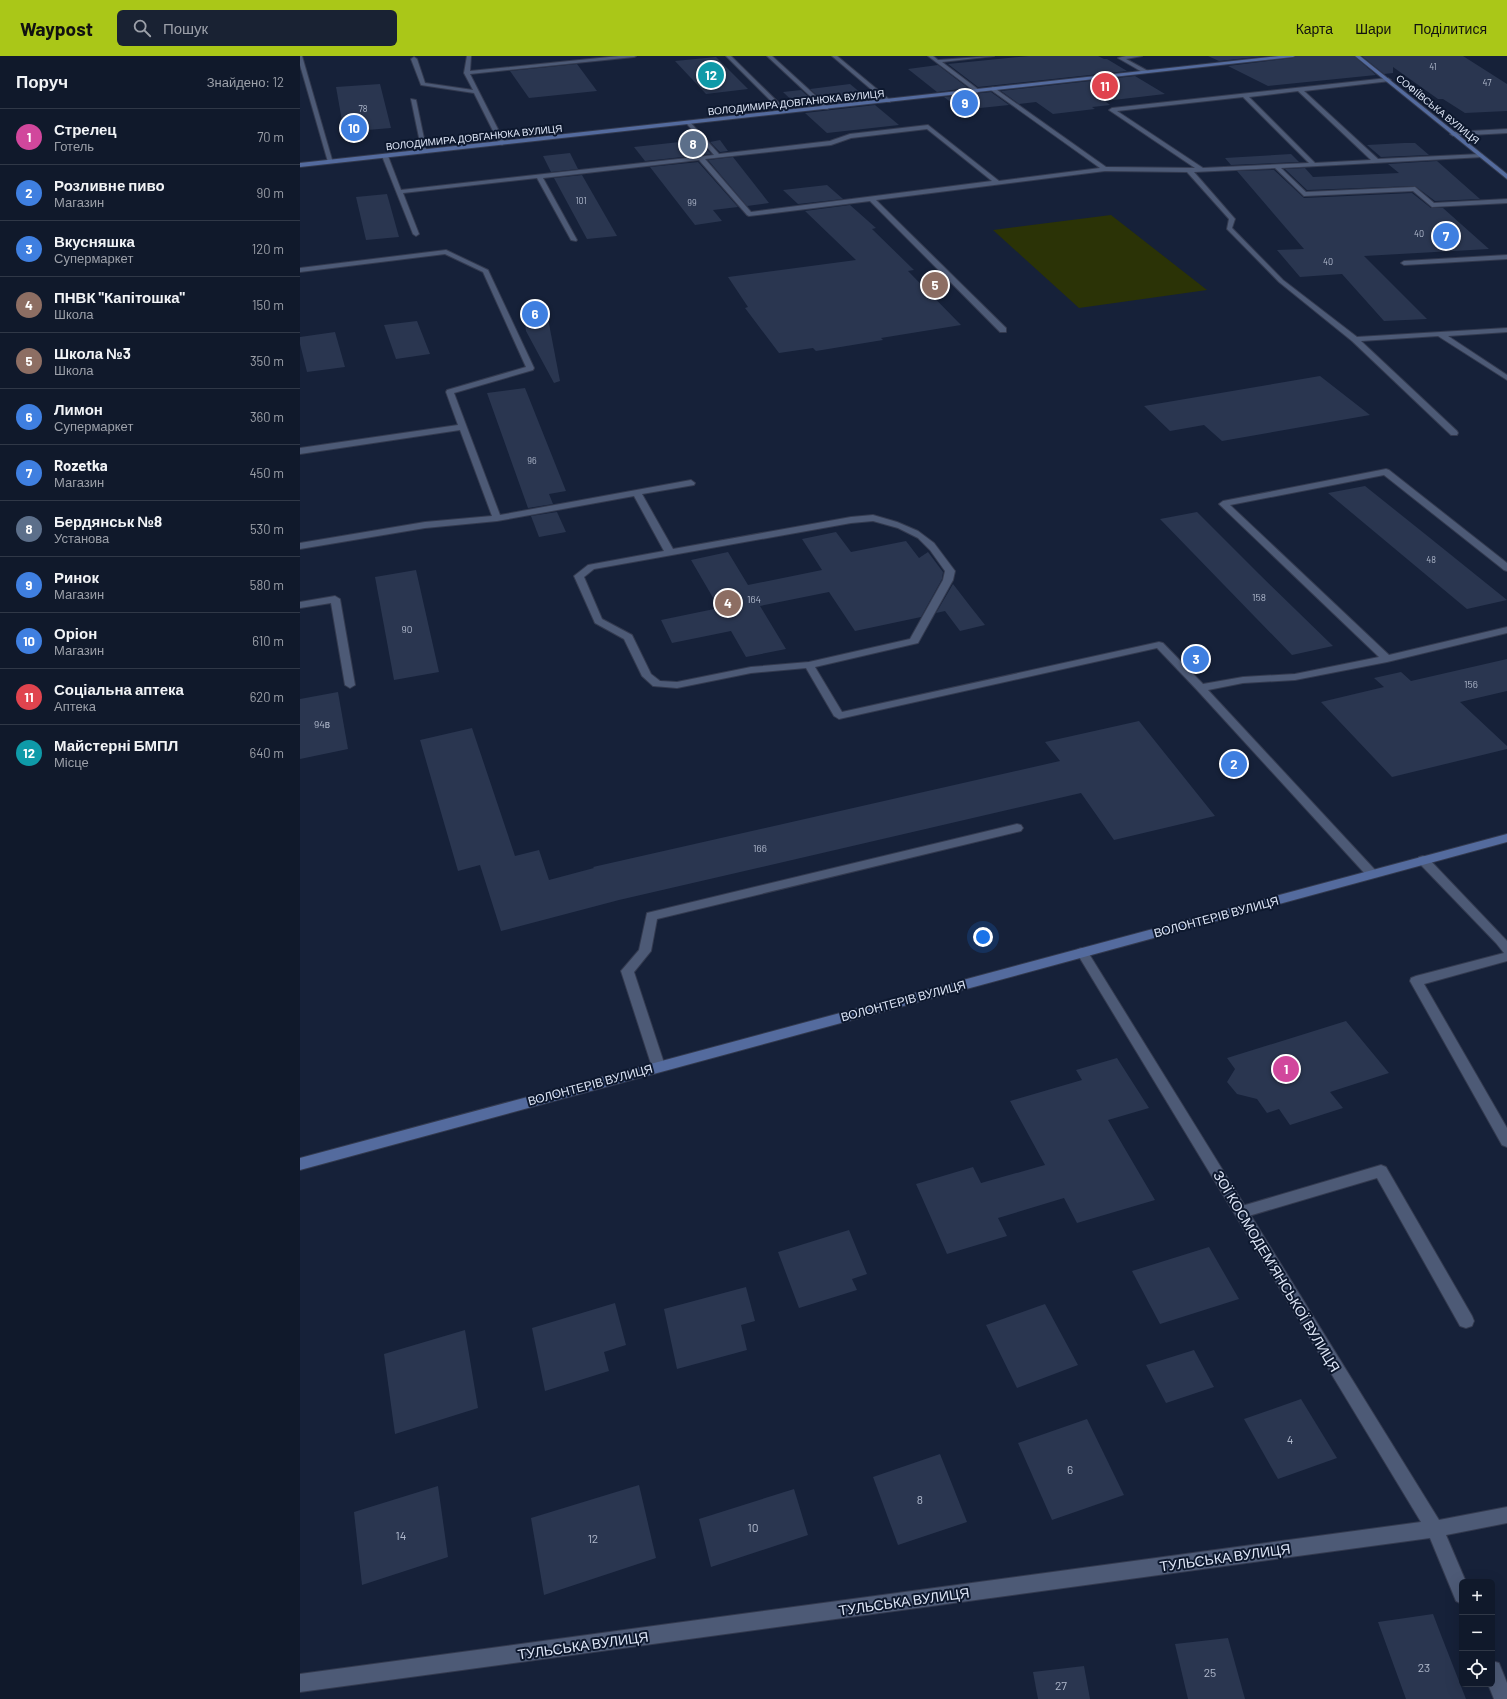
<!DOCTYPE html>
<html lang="uk">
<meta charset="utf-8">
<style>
body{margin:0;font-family:Barlow,sans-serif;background:#192233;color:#f1f3f6}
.controls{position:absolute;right:12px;bottom:12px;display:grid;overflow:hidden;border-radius:6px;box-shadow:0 4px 16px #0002}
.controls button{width:36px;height:36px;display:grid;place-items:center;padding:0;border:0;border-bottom:1px solid #303847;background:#10192b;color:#f1f3f6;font:20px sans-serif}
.you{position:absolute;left:683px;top:881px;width:14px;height:14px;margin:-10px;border:3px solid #fff;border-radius:50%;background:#1a73e8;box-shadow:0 0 0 6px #1a73e833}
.badge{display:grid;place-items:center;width:26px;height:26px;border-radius:50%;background:#aac718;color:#fff;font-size:13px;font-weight:700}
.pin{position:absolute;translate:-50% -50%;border:2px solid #fff;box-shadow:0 1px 4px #0006}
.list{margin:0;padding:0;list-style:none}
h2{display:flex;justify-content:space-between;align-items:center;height:52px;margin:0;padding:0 16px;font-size:17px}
h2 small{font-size:13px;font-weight:400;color:#9ca0a9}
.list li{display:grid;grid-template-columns:26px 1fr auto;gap:12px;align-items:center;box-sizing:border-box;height:56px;padding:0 16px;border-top:1px solid #303847}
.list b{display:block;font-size:15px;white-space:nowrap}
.list p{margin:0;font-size:13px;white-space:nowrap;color:#9ca0a9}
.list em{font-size:13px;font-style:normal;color:#9ca0a9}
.icon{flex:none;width:22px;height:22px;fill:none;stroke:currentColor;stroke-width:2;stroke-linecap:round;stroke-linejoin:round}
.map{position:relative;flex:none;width:1207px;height:1643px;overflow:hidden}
header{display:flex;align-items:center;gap:24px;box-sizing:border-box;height:56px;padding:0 20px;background:#aac718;color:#111}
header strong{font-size:19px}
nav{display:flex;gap:22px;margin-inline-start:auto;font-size:14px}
.search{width:280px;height:36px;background:#192233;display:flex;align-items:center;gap:10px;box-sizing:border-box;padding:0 14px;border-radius:6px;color:#9ca0a9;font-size:15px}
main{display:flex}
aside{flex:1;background:#10192b}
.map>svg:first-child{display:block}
.green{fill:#2b3306}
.building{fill:#2a3650}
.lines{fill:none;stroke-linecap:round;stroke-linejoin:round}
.lane-casing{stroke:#333a4f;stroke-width:2}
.street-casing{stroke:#333a4f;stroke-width:2}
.secondary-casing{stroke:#333a4f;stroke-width:2}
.lane{fill:#4d5a76;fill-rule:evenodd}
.street{fill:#4d5a76;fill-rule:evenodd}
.secondary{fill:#546b9e;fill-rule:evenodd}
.labels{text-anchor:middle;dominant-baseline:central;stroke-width:4;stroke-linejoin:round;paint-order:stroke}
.far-number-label{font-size:9px;fill:#b1bacd}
.far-street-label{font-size:10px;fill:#dee6f7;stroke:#0d182e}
.number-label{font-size:10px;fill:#b1bacd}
.street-label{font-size:12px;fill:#dee6f7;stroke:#0d182e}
.near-number-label{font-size:12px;fill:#b1bacd}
.near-street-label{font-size:14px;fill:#dee6f7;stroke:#0d182e}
</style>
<header>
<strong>Waypost</strong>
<div class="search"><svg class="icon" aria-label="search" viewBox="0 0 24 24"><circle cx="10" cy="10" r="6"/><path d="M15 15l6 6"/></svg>Пошук</div>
<nav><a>Карта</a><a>Шари</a><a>Поділитися</a></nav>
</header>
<main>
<aside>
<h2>Поруч<small>Знайдено: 12</small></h2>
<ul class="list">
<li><span class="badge" style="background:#d1479c">1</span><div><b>Стрелец</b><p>Готель</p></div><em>70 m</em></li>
<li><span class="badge" style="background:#3f7fe0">2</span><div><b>Розливне пиво</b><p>Магазин</p></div><em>90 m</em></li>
<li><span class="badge" style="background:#3f7fe0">3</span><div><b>Вкусняшка</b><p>Супермаркет</p></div><em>120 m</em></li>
<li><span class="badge" style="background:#8d6e63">4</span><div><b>ПНВК &quot;Капітошка&quot;</b><p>Школа</p></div><em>150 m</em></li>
<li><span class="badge" style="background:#8d6e63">5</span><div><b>Школа №3</b><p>Школа</p></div><em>350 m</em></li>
<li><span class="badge" style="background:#3f7fe0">6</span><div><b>Лимон</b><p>Супермаркет</p></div><em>360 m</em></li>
<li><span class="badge" style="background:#3f7fe0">7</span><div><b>Rozetka</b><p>Магазин</p></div><em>450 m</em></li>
<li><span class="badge" style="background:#5c6f8a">8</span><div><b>Бердянськ №8</b><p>Установа</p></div><em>530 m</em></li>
<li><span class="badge" style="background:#3f7fe0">9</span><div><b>Ринок</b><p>Магазин</p></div><em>580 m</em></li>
<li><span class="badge" style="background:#3f7fe0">10</span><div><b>Оріон</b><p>Магазин</p></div><em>610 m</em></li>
<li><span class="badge" style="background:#e0444e">11</span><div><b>Соціальна аптека</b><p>Аптека</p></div><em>620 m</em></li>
<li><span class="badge" style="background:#0f9aa8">12</span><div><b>Майстерні БМПЛ</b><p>Місце</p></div><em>640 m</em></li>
</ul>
</aside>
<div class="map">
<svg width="1207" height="1643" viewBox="0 0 1207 1643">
<rect width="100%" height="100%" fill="#162139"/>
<polygon class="green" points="811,159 907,234 779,252 693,174"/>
<g class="building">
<polygon points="729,0 798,0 804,3 807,3 827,15 678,31 648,8"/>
<polygon points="908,0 965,0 919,5"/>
<polygon points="996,0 1054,0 1076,19 968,30 928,10 993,2"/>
<polygon points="1062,0 1163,0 1207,28 1207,55 1165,57 1143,43 1138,43 1093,11 1093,17 1084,18"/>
<polygon points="416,1 448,33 406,38 375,5"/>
<polygon points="277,8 297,35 229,42 210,15"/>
<polygon points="638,9 668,32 637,36 608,13"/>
<polygon points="835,20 865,38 805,45 810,49 792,51 795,53 753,58 736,46 719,48 701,35"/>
<polygon points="80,28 91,72 44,76 36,31"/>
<polygon points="550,28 568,43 527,48 510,33"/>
<polygon points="501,34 517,49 499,51 483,36"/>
<polygon points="691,36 709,49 661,54 644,41"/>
<polygon points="575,49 599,69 527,77 505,57"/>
<polygon points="398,84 411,98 345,105 334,91"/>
<polygon points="420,84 428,95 420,96 410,86"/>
<polygon points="1104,87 1115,87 1129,99 1081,101 1067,89"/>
<polygon points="270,97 278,113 251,116 243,100"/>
<polygon points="991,98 999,106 931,109 925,102"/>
<polygon points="433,101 469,147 447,150 408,104"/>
<polygon points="1137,105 1180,143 1135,145 1115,130 1007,134 985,113 1005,112 1013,121 1099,117 1088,108"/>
<polygon points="398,106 438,151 413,154 422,165 395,169 350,111"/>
<polygon points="974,114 1004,142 1112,137 1131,152 1143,152 1189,193 1064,200 1127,263 1084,265 1042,218 1000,221 977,194 1004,193 937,115"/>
<polygon points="282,119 317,180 287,183 254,122"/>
<polygon points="527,129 543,143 498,148 483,134"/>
<polygon points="87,138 99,181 66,184 56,141"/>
<polygon points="550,149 576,172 572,173 614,214 608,215 661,269 581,282 583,284 516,295 513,292 479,297 445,252 448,251 428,221 556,204 505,155"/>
<polygon points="245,247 260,325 254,327 226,275 222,250"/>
<polygon points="117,265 130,298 96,303 84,269"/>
<polygon points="35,276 45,311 7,316 0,288 0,281"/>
<polygon points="1020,320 1070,359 922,385 904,369 870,375 844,350"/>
<polygon points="225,332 266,435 249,438 253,448 228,452 187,337"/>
<polygon points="1065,430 1130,482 1207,544 1167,553 1028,437"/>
<polygon points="257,456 266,476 239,481 231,460"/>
<polygon points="897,456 958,517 1033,590 992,599 860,463"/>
<polygon points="536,476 551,496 606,485 619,502 628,496 643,516 642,523 621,561 555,575 529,536 460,550 486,593 446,601 431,575 372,587 361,564 419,552 391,504 428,496 448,529 522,514 502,483"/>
<polygon points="116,514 139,616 94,624 75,521"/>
<polygon points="653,528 670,550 685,569 660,575 645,555 636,557"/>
<polygon points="1207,603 1207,635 1160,646 1207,690 1207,693 1092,721 1021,646 1084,631 1074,622 1101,616 1111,625"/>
<polygon points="38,636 48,693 0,703 0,643"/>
<polygon points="839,665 915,760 814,784 781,737 319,844 201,875 180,809 158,815 120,684 172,672 215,800 239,794 249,824 294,812 293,811 760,705 745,686"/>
<polygon points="1046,965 1089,1017 1030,1036 1043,1052 990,1069 979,1053 967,1057 957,1043 937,1038 927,1026 935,1013 927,1002"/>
<polygon points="817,1002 849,1052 808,1064 855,1144 777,1167 764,1142 698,1162 707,1180 647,1198 616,1128 673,1111 681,1127 745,1109 710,1045 782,1024 776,1014"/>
<polygon points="549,1174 567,1218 552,1223 557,1234 499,1252 478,1196"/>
<polygon points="909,1191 939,1243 860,1268 832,1215"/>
<polygon points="446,1231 455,1265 441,1269 447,1294 377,1313 364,1253"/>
<polygon points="315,1247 326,1289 304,1296 309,1315 245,1335 232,1272"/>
<polygon points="745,1248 778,1309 717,1332 686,1269"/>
<polygon points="165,1274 178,1352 95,1378 84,1298"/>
<polygon points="894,1294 914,1331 866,1347 846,1309"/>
<polygon points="1001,1343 1037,1402 978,1423 944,1363"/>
<polygon points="787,1363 824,1439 752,1464 718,1387"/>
<polygon points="640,1398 667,1466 598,1489 573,1421"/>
<polygon points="339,1429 356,1502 244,1539 231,1462"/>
<polygon points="138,1430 148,1501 62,1529 54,1456"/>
<polygon points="494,1433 508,1479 411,1511 399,1463"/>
<polygon points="1133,1558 1141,1579 1166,1643 1106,1643 1078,1566"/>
<polygon points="928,1582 945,1643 888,1643 875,1588"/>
<polygon points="784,1610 790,1643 738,1643 733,1616"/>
</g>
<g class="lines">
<defs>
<g id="lane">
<polygon points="0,0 2,0 33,107 28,106 0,9"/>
<polygon points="167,0 171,0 170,15 319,0 336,0 334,1 170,18 205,87 202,89 199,87 174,37 121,29 111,3 114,1 117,3 125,27 173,34 164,17"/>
<polygon points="426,0 431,0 487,55 487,57 483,57"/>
<polygon points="467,0 472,0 528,51 528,53 524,53"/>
<polygon points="532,0 537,0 590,44 590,46 586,46"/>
<polygon points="628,0 633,0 638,4 694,0 642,6 679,34 680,35 677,37"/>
<polygon points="826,0 842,0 826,3 848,15 848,17 844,17 818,2"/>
<path d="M1088 22 1091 24 1090 25 1004 35 1078 103 1181 98 1183 99V101L981 112 1006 136 1115 131 1134 147 1207 143V147L1132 151 1113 135 1004 140 975 112 894 116 935 163 932 172 983 224 1057 281 1207 272V276L1148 280 1207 319V324L1138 280 1061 285 1157 375 1158 377 1157 379H1151L1052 285 979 226 927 173 929 163 887 116 805 115 576 144 706 272V276H700L570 145 449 160 447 159 399 104 243 122 277 184 276 185 271 184 237 122 103 137 119 178 116 180 113 178 82 100 85 98 88 100 101 134 414 99 387 68 386 67 389 65 419 98 530 85 550 78 628 69 699 125 800 112 691 34 690 33 693 31 806 111 895 112 809 54 812 52ZM998 35 1071 104 1015 107 949 41ZM943 41 1009 107 903 112 817 55ZM627 73 692 125 451 156 405 103 531 89 551 82Z"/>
<polygon points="111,43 116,44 127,97 122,96"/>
<path d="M146 194 188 214 234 312 233 314 154 337 200 459 391 424 395 427 394 429 342 438 373 493 551 461 573 459 597 466 618 475 634 487 655 515 653 524 618 587 515 611 542 656 859 586 863 587 903 628 943 621 995 618 1079 601 919 448 923 445 1086 413 1089 414 1207 507V515L1204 514 1084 419 930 449 1089 599 1207 571V577L1087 606 995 624 943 627 908 634 1076 815 1078 818 1076 821H1068L897 634 857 592 539 663 534 660 506 612 451 617 377 632 353 630 342 620 324 583 295 567 274 520 288 509 364 495 334 440 197 465 125 472 0 493V487L125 466 192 460 160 374 0 398V392L158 369 146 336 147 334 226 311 183 216 145 198 0 216V212ZM573 465 598 472 618 482 630 494 645 515 643 524 610 583 509 606 451 611 377 626 360 625 351 618 332 579 302 563 284 521 294 513 551 467Z"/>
<polygon points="1207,199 1207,203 1104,209 1101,207 1104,205"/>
<polygon points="35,540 40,543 55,629 50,632 45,629 31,547 0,552 0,546"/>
<polygon points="717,768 721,769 723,772 721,775 357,863 351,895 334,916 365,1010 363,1014 358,1015 353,1014 321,915 339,894 347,857"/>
<polygon points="1123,800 1127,801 1207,885 1207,905 1124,928 1207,1072 1207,1091 1202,1089 1110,925 1111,922 1116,920 1204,897 1196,887 1119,807 1117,804 1119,801"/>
<polygon points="1081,1109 1086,1111 1172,1260 1174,1265 1172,1270 1166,1272 1160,1270 1077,1122 942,1162 937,1160 935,1156 937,1152 942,1150"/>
</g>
<g id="street">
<polygon points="1207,73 1207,77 1153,80 1150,78 1153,76"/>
<polygon points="782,892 786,893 1139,1464 1207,1451 1207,1467 1146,1479 1166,1526 1162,1526 1162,1548 1156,1545 1130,1482 0,1636 0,1618 1121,1466 778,899 776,896 778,893"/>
<polygon points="1192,1605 1199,1607 1207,1627 1207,1643 1194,1643 1188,1628 1192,1628"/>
</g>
<g id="secondary">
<polygon points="979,0 995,0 993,1 0,111 0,107"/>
<polygon points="1055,0 1060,0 1207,118 1207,123"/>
<polygon points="1207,778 1207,786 0,1114 0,1102"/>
</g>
</defs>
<use href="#lane" class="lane-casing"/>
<use href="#street" class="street-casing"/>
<use href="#secondary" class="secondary-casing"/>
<use href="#lane" class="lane"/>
<use href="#street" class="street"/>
<use href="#secondary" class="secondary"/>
</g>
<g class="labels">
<g class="far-number-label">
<text x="1133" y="10">41</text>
<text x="1187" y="26">47</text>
<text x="63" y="52">78</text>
<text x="281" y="144">101</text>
<text x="392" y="146">99</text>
<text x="1119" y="177">40</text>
<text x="1028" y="205">40</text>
<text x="232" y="404">96</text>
<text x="1131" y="503">48</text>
</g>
<g class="far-street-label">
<text transform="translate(496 46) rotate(-6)">ВОЛОДИМИРА ДОВГАНЮКА ВУЛИЦЯ</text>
<text transform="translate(1138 53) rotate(39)">СОФІЇВСЬКА ВУЛИЦЯ</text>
<text transform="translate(174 81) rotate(-6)">ВОЛОДИМИРА ДОВГАНЮКА ВУЛИЦЯ</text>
</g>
<g class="number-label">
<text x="959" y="541">158</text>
<text x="454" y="543">164</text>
<text x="107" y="573">90</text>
<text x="1171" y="628">156</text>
<text x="22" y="668">94в</text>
<text x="460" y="792">166</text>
</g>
<g class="street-label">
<text transform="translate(916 860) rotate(-15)">ВОЛОНТЕРІВ ВУЛИЦЯ</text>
<text transform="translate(603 944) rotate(-15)">ВОЛОНТЕРІВ ВУЛИЦЯ</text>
<text transform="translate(290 1028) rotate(-15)">ВОЛОНТЕРІВ ВУЛИЦЯ</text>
</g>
<g class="near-number-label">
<text x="990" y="1383">4</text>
<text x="770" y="1413">6</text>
<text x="620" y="1443">8</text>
<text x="453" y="1471">10</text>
<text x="101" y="1479">14</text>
<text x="293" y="1482">12</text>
<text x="1124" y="1611">23</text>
<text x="910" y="1616">25</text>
<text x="761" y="1629">27</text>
</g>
<g class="near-street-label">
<text transform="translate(977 1215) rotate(59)">ЗОЇ КОСМОДЕМ’ЯНСЬКОЇ ВУЛИЦЯ</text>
<text transform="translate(925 1501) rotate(-8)">ТУЛЬСЬКА ВУЛИЦЯ</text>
<text transform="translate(604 1545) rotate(-8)">ТУЛЬСЬКА ВУЛИЦЯ</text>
<text transform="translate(283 1589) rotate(-8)">ТУЛЬСЬКА ВУЛИЦЯ</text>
</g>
</g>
</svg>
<div class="controls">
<button>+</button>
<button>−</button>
<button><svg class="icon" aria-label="locate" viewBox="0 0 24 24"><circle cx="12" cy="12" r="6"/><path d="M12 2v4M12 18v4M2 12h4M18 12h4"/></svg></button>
</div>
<div class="you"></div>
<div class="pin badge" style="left:986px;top:1013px;background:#d1479c">1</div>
<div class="pin badge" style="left:934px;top:708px;background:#3f7fe0">2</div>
<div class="pin badge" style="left:896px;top:603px;background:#3f7fe0">3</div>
<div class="pin badge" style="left:428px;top:547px;background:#8d6e63">4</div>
<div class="pin badge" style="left:635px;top:229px;background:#8d6e63">5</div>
<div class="pin badge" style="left:235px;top:258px;background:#3f7fe0">6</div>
<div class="pin badge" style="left:1146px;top:180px;background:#3f7fe0">7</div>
<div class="pin badge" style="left:393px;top:88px;background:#5c6f8a">8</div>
<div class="pin badge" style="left:665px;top:47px;background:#3f7fe0">9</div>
<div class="pin badge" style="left:54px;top:72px;background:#3f7fe0">10</div>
<div class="pin badge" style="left:805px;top:30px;background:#e0444e">11</div>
<div class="pin badge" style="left:411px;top:19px;background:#0f9aa8">12</div>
</div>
</main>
